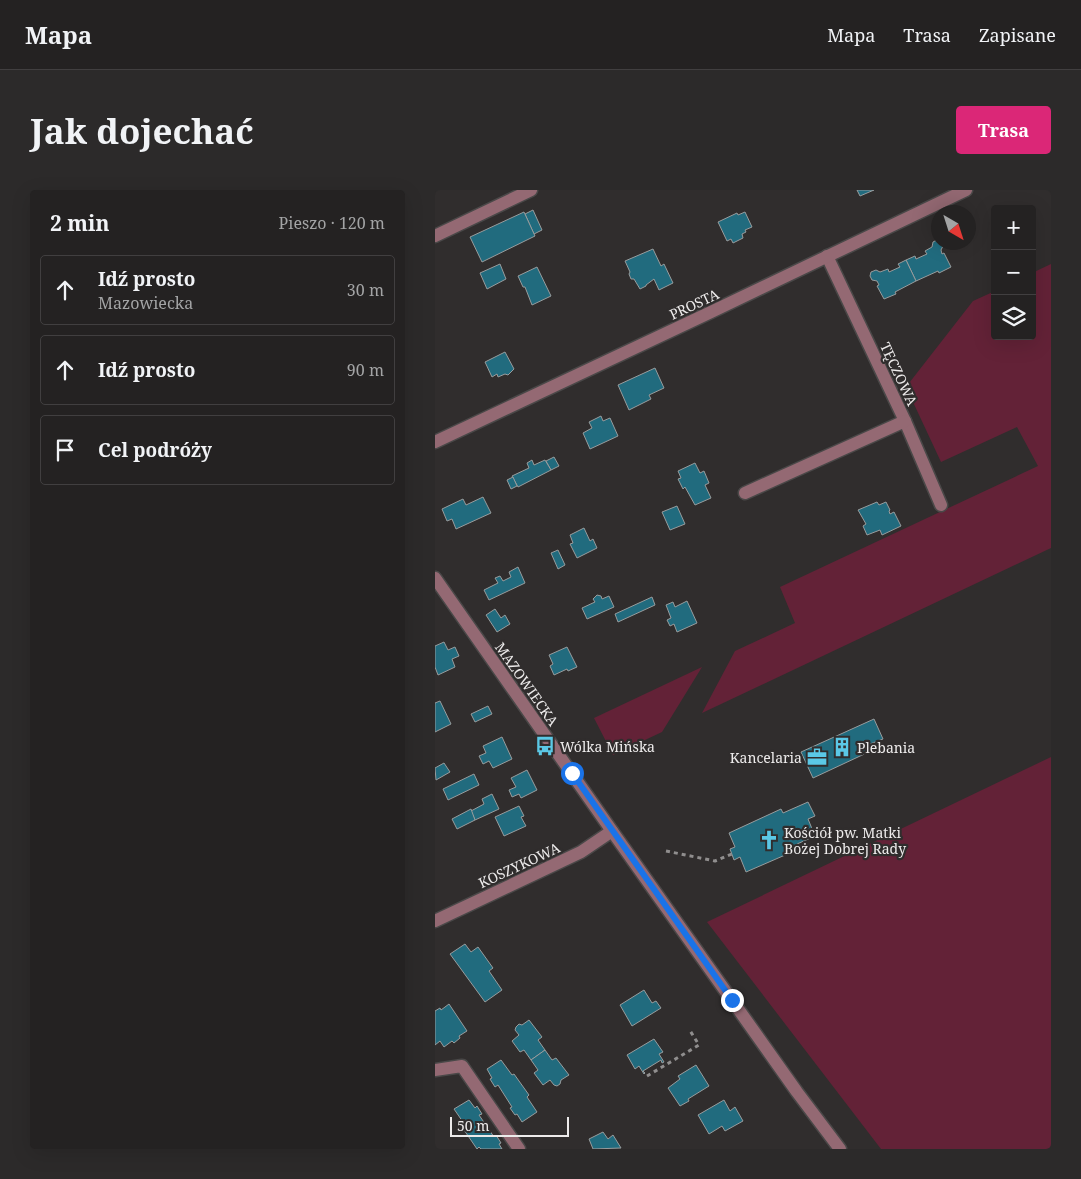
<!DOCTYPE html>
<html lang="pl">
<meta charset="utf-8">
<style>
body{margin:0;font-family:"Noto Serif",serif;background:#2c2a2a;color:#f1f3f6}
.controls{position:absolute;right:15px;top:15px;display:grid;overflow:hidden;border-radius:5px;box-shadow:0 5px 20px #0002}
.controls button{width:45px;height:45px;display:grid;place-items:center;padding:0;border:0;border-bottom:1px solid #413f40;background:#242222;color:#f1f3f6;font:25px sans-serif}
.compass{position:absolute;left:496px;top:15px;width:45px;height:45px;border-radius:50%;background:#242222;box-shadow:0 5px 20px #0002;rotate:141deg}
.scale{position:absolute;left:15px;bottom:12px;width:119px;box-sizing:border-box;padding-left:5px;border:2px solid #edebeb;border-top:0;font-size:14px;line-height:18px;white-space:nowrap;color:#edebeb;-webkit-text-stroke:4px #302d2d;paint-order:stroke}
.stop{position:absolute;width:15px;height:15px;margin:-11px;border:4px solid #1a73e8;border-radius:50%;background:#fff}
.stop.end{background:#1a73e8;border-color:#fff;box-shadow:0 1px 5px #0008}
.list{margin:0;padding:0;list-style:none}
h2{display:flex;justify-content:space-between;align-items:center;height:65px;margin:0;padding:0 20px;font-size:21px}
h2 small{font-size:16px;font-weight:400;color:#a3a4a5}
.list li{display:grid;grid-template-columns:32px 1fr auto;gap:15px;align-items:center;box-sizing:border-box;height:70px;margin:0 10px 10px;padding:0 10px;border:1px solid #413f40;border-radius:5px}
.list b{display:block;font-size:19px;white-space:nowrap}
.list p{margin:0;font-size:16px;white-space:nowrap;color:#a3a4a5}
.list em{font-size:16px;font-style:normal;color:#a3a4a5}
.icon{flex:none;width:28px;height:28px;fill:none;stroke:currentColor;stroke-width:2;stroke-linecap:round;stroke-linejoin:round}
.map{position:relative;flex:none;width:616px;height:959px;overflow:hidden;border-radius:5px}
header{display:flex;align-items:center;gap:30px;box-sizing:border-box;height:70px;padding:0 25px;background:#242222;border-bottom:1px solid #413f40}
header strong{font-size:24px}
nav{display:flex;gap:28px;margin-inline-start:auto;font-size:18px}
.intro{display:flex;align-items:center;justify-content:space-between;box-sizing:border-box;height:120px;padding:0 30px}
h1{margin:0;font-size:35px}
.button{padding:12px 22px;border-radius:5px;background:#db2777;color:#fff;font-size:18px;font-weight:700}
main{display:flex;gap:30px;padding:0 30px}
aside{flex:1;background:#242222;border-radius:5px;box-shadow:0 5px 20px #0002}
.map>svg:first-child{display:block}
.green{fill:#632237}
.building{fill:#216b7e;stroke:#989c9d}
.lines{fill:none;stroke-linecap:round;stroke-linejoin:round}
.minor-casing{stroke:#4a4848;stroke-width:15}
.path{stroke:#908e8e;stroke-width:3;stroke-dasharray:4 4;stroke-linecap:butt}
.minor{stroke:#946973;stroke-width:12}
.route{stroke:#1a73e8;stroke-width:6}
.labels{text-anchor:middle;dominant-baseline:central;stroke-width:4.5;stroke-linejoin:round;paint-order:stroke}
.street-label{font-size:14px;fill:#edebeb;stroke:#302d2d}
.poi-label{font-size:14px;fill:#edebeb;stroke:#302d2d;text-anchor:start}
</style>
<header>
<strong>Mapa</strong>
<nav><a>Mapa</a><a>Trasa</a><a>Zapisane</a></nav>
</header>
<div class="intro"><h1>Jak dojechać</h1><a class="button">Trasa</a></div>
<main>
<aside>
<h2>2 min<small>Pieszo · 120 m</small></h2>
<ul class="list">
<li><svg class="icon" aria-label="ahead" viewBox="0 0 24 24"><path d="M12 20V5M6 11l6-6 6 6"/></svg><div><b>Idź prosto</b><p>Mazowiecka</p></div><em>30 m</em></li>
<li><svg class="icon" aria-label="ahead" viewBox="0 0 24 24"><path d="M12 20V5M6 11l6-6 6 6"/></svg><div><b>Idź prosto</b></div><em>90 m</em></li>
<li><svg class="icon" aria-label="arrive" viewBox="0 0 24 24"><path d="M6 21V4h12l-3 4 3 4H6"/></svg><div><b>Cel podróży</b></div></li>
</ul>
</aside>
<div class="map">
<svg width="616" height="959" viewBox="0 0 616 959">
<rect width="100%" height="100%" fill="#302d2d"/>
<g class="green">
<polygon points="616,74 616,358 267,523 300,461 360,433 345,397 603,276 582,237 506,272 471,197 538,111 560,101 560,146 597,146 597,83"/>
<polygon points="267,477 227,542 178,565 159,528"/>
<polygon points="616,567 616,959 446,959 272,732"/>
</g>
<g class="building">
<polygon points="422,0 439,0 425,6"/>
<polygon points="98,20 107,40 99,44 90,24"/>
<polygon points="89,22 100,46 47,72 35,47"/>
<polygon points="310,22 317,37 310,40 311,42 307,44 308,48 298,53 296,49 292,51 283,32 302,23 303,25"/>
<polygon points="502,50 503,52 507,52 508,56 506,60 507,64 509,63 516,77 504,83 503,81 481,91 471,70 480,66 481,69 492,64 490,61 497,57 498,52"/>
<polygon points="218,59 226,76 229,74 238,93 224,100 219,89 211,95 211,96 205,99 199,89 196,89 194,84 195,82 190,71"/>
<polygon points="471,70 481,91 460,102 461,104 449,109 442,96 444,95 442,91 437,90 435,86 436,82 441,80 445,82 453,79 454,82 465,77 463,74"/>
<polygon points="65,74 71,89 52,99 45,83"/>
<polygon points="102,77 116,106 97,115 90,97 88,97 83,86"/>
<polygon points="70,162 79,179 73,185 70,184 63,187 62,184 57,187 50,172"/>
<polygon points="220,178 229,198 214,205 216,209 194,220 183,195"/>
<polygon points="166,226 168,231 175,228 183,246 155,259 148,243 157,238 154,232"/>
<polygon points="119,267 124,276 116,280 111,271"/>
<polygon points="97,270 99,275 110,270 116,280 83,297 77,286 94,278 92,273"/>
<polygon points="260,273 265,283 269,281 274,293 270,295 276,308 260,315 250,297 248,299 243,289 246,288 243,281"/>
<polygon points="78,287 82,296 76,299 72,290"/>
<polygon points="48,307 56,323 21,339 17,329 12,331 7,319 28,309 31,315"/>
<polygon points="442,312 444,315 451,312 455,320 454,321 455,324 459,322 466,336 447,345 445,340 432,345 428,336 431,334 423,320"/>
<polygon points="242,316 250,334 235,340 227,322"/>
<polygon points="149,338 155,351 158,349 162,358 142,368 135,354 138,353 135,345"/>
<polygon points="123,360 130,375 123,379 116,363"/>
<polygon points="83,377 90,393 54,410 49,400 63,393 60,388 65,386 68,391 76,387 74,382"/>
<polygon points="162,405 166,406 167,409 174,406 179,417 152,429 147,418 160,412 158,409"/>
<polygon points="217,407 220,415 183,432 180,424"/>
<polygon points="252,411 262,433 242,442 239,434 235,436 232,430 236,428 231,415 238,412 240,417"/>
<polygon points="60,419 66,428 70,425 75,434 62,442 51,425"/>
<polygon points="9,452 13,460 20,457 24,466 17,469 20,477 3,485 0,477 0,456"/>
<polygon points="132,457 142,477 133,481 132,479 119,485 115,476 118,474 114,465"/>
<polygon points="5,511 16,534 0,542 0,513"/>
<polygon points="53,516 57,524 40,532 36,524"/>
<polygon points="439,529 448,549 435,554 438,560 378,588 366,562"/>
<polygon points="67,547 77,569 58,578 54,571 48,574 44,566 51,563 48,556"/>
<polygon points="9,573 15,582 1,590 0,578"/>
<polygon points="92,580 102,600 86,608 84,604 77,607 74,600 81,597 76,588"/>
<polygon points="39,584 44,595 13,610 8,599"/>
<polygon points="57,604 64,619 40,630 36,621 49,614 47,609"/>
<polygon points="373,612 380,626 373,629 380,646 362,654 364,659 311,682 305,667 299,670 295,659 300,657 294,643 346,619 348,623"/>
<polygon points="84,616 89,626 86,627 91,636 69,646 60,627"/>
<polygon points="36,619 40,630 22,639 17,629"/>
<polygon points="30,754 36,762 43,757 58,778 54,781 67,800 50,812 15,764"/>
<polygon points="209,800 217,813 221,811 226,818 197,836 185,815"/>
<polygon points="14,814 32,841 24,846 25,848 19,853 17,851 9,857 5,851 0,855 0,821 5,818 6,820"/>
<polygon points="94,830 107,847 103,850 110,860 96,870 89,860 85,862 77,851 84,845 80,840 81,837 84,834 87,835"/>
<polygon points="219,849 228,862 224,864 229,872 227,873 226,870 208,881 210,883 209,884 204,876 200,879 192,865"/>
<polygon points="110,860 117,870 121,868 134,885 126,890 125,894 122,896 119,895 115,890 108,895 99,883 103,880 96,870"/>
<polygon points="66,870 77,885 79,884 94,905 92,907 102,922 87,932 82,924 80,925 75,918 77,917 63,895 60,897 55,889 57,888 52,879"/>
<polygon points="261,875 274,896 253,909 254,911 245,916 233,898 245,889 243,886"/>
<polygon points="34,910 40,918 42,916 47,924 44,925 59,947 61,945 66,953 64,954 67,959 46,959 44,957 42,959 27,937 30,935 19,919"/>
<polygon points="289,910 295,921 300,917 308,931 290,941 287,936 274,944 263,925"/>
<polygon points="168,942 173,949 178,945 186,958 158,959 154,949"/>
</g>
<g class="lines">
<defs>
<g id="minor">
<polyline points="0,46 96,0"/>
<polyline points="392,66 470,231 506,315"/>
<polyline points="0,252 276,122 531,0"/>
<polyline points="310,303 470,231"/>
<polyline points="0,388 177,641 362,902 405,959"/>
<polyline points="0,731 146,662 177,641"/>
<polyline points="0,880 27,876 84,959"/>
</g>
</defs>
<use href="#minor" class="minor-casing"/>
<g class="path">
<polyline points="231,661 280,671 297,664"/>
<polyline points="212,886 264,855 254,839"/>
</g>
<use href="#minor" class="minor"/>
</g>
<g class="lines">
<polyline class="route" points="137,583 297,810"/>
</g>
<defs>
<symbol id="bus-bare" viewBox="-9 -9 18 18"><path d="M-5-6H5V4H4V6H2V4H-2V6H-4V4H-5ZM-3.5-4V0h7V-4ZM-3.5 1.2v1.5H-2V1.2ZM2 1.2v1.5H3.5V1.2Z" fill="#5bc8e6" stroke="#302d2d" stroke-width="2.5" paint-order="stroke"/></symbol>
<symbol id="building-bare" viewBox="-9 -9 18 18"><path d="M-4-6H4V6H1V3H-1V6H-4ZM-2.5-4.3h1.7v1.8h-1.7ZM.8-4.3h1.7v1.8H.8ZM-2.5-1h1.7V.8h-1.7ZM.8-1h1.7V.8H.8Z" fill="#5bc8e6" stroke="#302d2d" stroke-width="2.5" paint-order="stroke"/></symbol>
<symbol id="office-bare" viewBox="-9 -9 18 18"><path d="M-6-3h4V-5.5h4V-3h4V5H-6ZM-1-4.5V-3h2v-1.5ZM-6 0V1H6V0Z" fill="#5bc8e6" stroke="#302d2d" stroke-width="2.5" paint-order="stroke"/></symbol>
<symbol id="church-bare" viewBox="-9 -9 18 18"><path d="M-1.2-6h2.4v3.5h3.3v2.4h-3.3V6h-2.4V-.1h-3.3v-2.4h3.3Z" fill="#5bc8e6" stroke="#302d2d" stroke-width="2.5" paint-order="stroke"/></symbol>
</defs>
<g fill-rule="evenodd">
<use href="#bus-bare" x="96" y="542" width="28" height="28"/>
<use href="#building-bare" x="393" y="543" width="28" height="28"/>
<use href="#office-bare" x="368" y="553" width="28" height="28"/>
<use href="#church-bare" x="320" y="636" width="28" height="28"/>
</g>
<g class="labels">
<g class="street-label">
<text transform="translate(259 114) rotate(-25)">PROSTA</text>
<text transform="translate(464 184) rotate(65)">TĘCZOWA</text>
<text transform="translate(92 494) rotate(55)">MAZOWIECKA</text>
<text transform="translate(84 675) rotate(-25)">KOSZYKOWA</text>
</g>
<g class="poi-label">
<text x="125" y="556">Wólka Mińska</text>
<text x="422" y="557">Plebania</text>
<text x="367" y="567" text-anchor="end">Kancelaria</text>
<text x="349" y="642">Kościół pw. Matki<tspan x="349" dy="16">Bożej Dobrej Rady</tspan></text>
</g>
</g>
</svg>
<div class="controls">
<button>+</button>
<button>−</button>
<button><svg class="icon" aria-label="layers" viewBox="0 0 24 24"><path d="M12 4l9 5-9 5-9-5zM3 14l9 5 9-5"/></svg></button>
</div>
<svg class="compass" viewBox="-18 -18 36 36"><path d="M0-13l5 13h-10z" fill="#e53935"/><path d="M0 13l5-13h-10z" fill="#a3a4a5"/></svg>
<div class="scale">50 m</div>
<div class="stop" style="left:137px;top:583px"></div>
<div class="stop end" style="left:297px;top:810px"></div>
</div>
</main>
